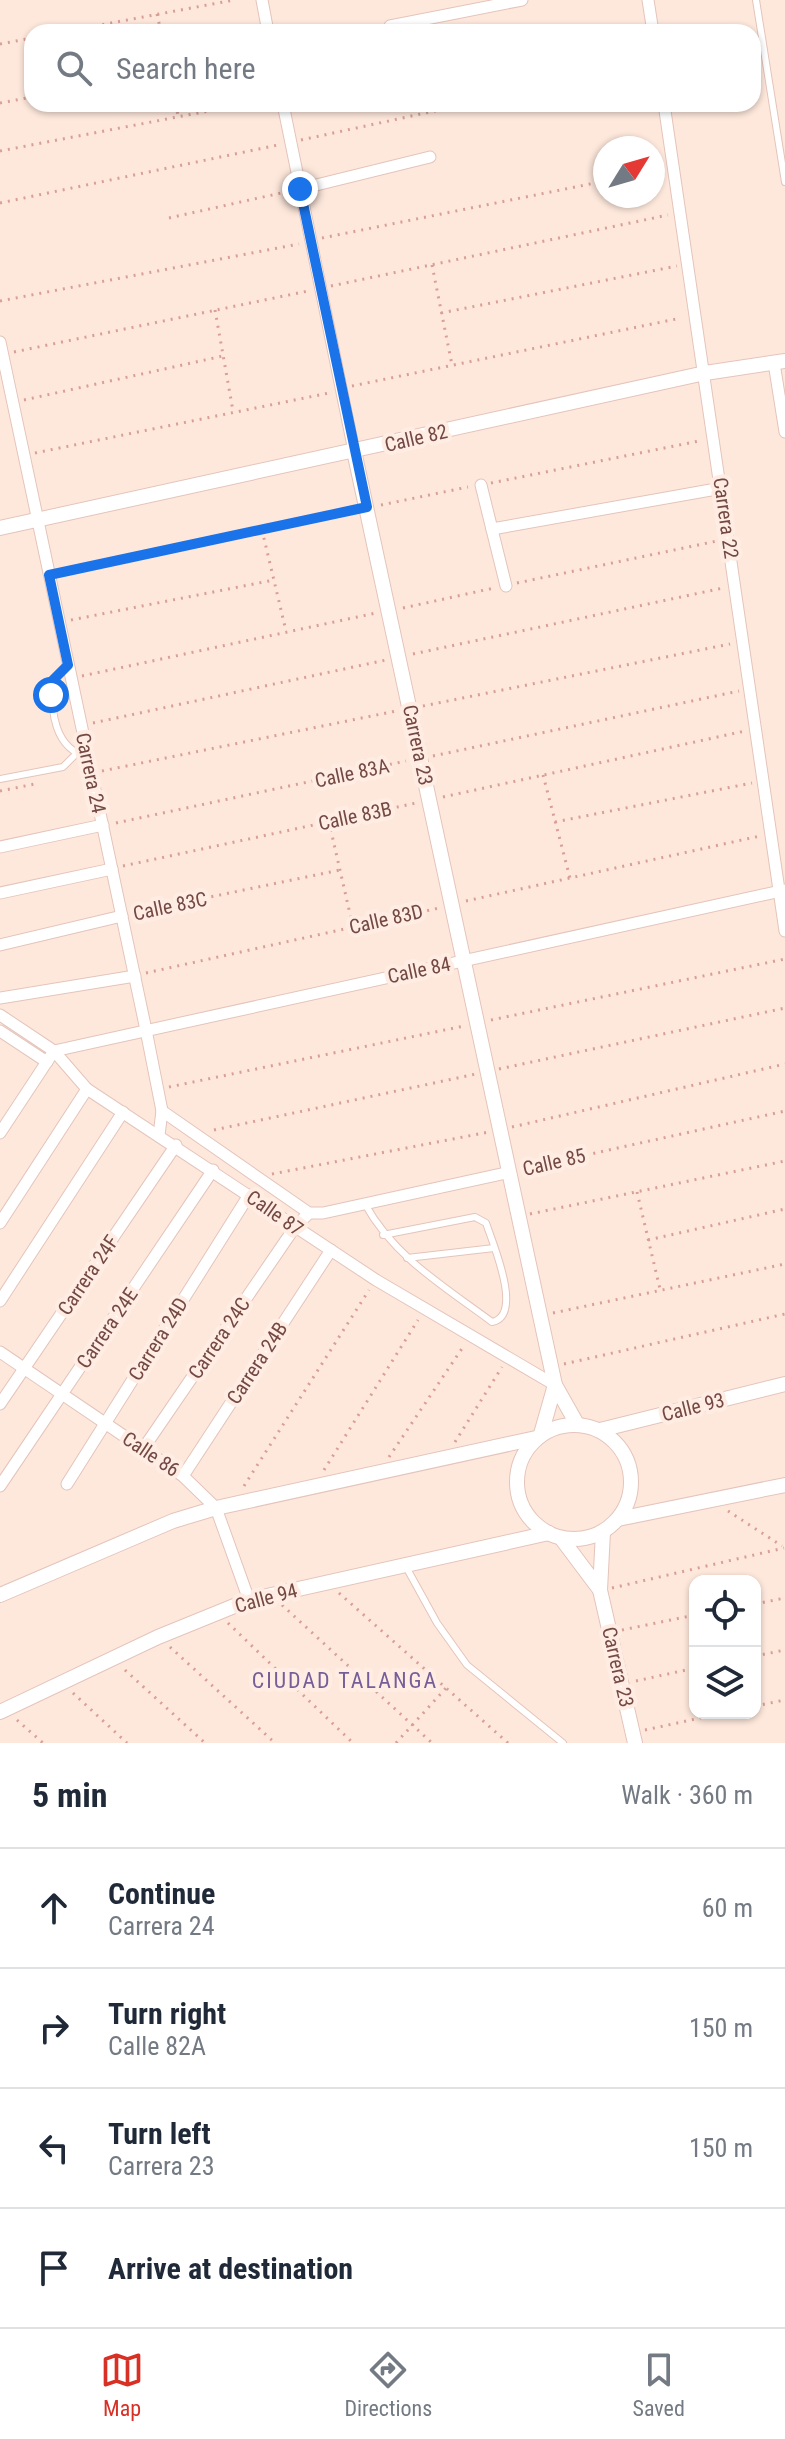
<!DOCTYPE html>
<meta charset="utf-8">
<style>
body{margin:0;font-family:"Roboto Condensed",sans-serif;background:#f6f6f7;color:#1f2937}
.controls{position:absolute;right:24px;bottom:24px;display:grid;overflow:hidden;border-radius:16px;box-shadow:0 2px 6px #0004}
.controls button{width:72px;height:72px;display:grid;place-items:center;padding:0;border:0;border-bottom:2px solid #e0e1e3;background:#fff;color:#1f2937;font:40px sans-serif}
.compass{position:absolute;left:593px;top:136px;width:72px;height:72px;border-radius:50%;background:#fff;box-shadow:0 2px 6px #0004;rotate:53deg}
.stop{position:absolute;width:24px;height:24px;margin:-18px;border:6px solid #1a73e8;border-radius:50%;background:#fff}
.stop.end{background:#1a73e8;border-color:#fff;box-shadow:0 2px 8px #0008}
.list{margin:0;padding:0;list-style:none}
h2{display:flex;justify-content:space-between;align-items:center;height:104px;margin:0;padding:0 32px;font-size:34px}
h2 small{font-size:26px;font-weight:400;color:#747a83}
.list li{display:grid;grid-template-columns:52px 1fr auto;gap:24px;align-items:center;box-sizing:border-box;height:120px;padding:0 32px;border-top:2px solid #e0e1e3}
.list b{display:block;font-size:30px;white-space:nowrap}
.list p{margin:0;font-size:26px;white-space:nowrap;color:#747a83}
.list em{font-size:26px;font-style:normal;color:#747a83}
.icon{flex:none;width:44px;height:44px;fill:none;stroke:currentColor;stroke-width:2;stroke-linecap:round;stroke-linejoin:round}
.map{position:relative;flex:none;width:785px;height:1743px;overflow:hidden}
.search{position:absolute;background:#fff;box-shadow:0 2px 6px #0004;left:24px;right:24px;top:24px;height:88px;display:flex;align-items:center;gap:20px;box-sizing:border-box;padding:0 28px;border-radius:24px;color:#747a83;font-size:30px}
.sheet{height:584px;background:#fff}
nav{display:flex;justify-content:space-around;align-items:center;box-sizing:border-box;height:112px;border-top:2px solid #e0e1e3;background:#fff;font-size:22px;color:#747a83}
nav a{display:grid;justify-items:center;gap:4px}
nav .on{color:#d93025}
.map>svg:first-child{display:block}
.lines{fill:none;stroke-linecap:round;stroke-linejoin:round}
.service-casing{stroke:#e4c4bb;stroke-width:8}
.minor-casing{stroke:#e4c4bb;stroke-width:13}
.tertiary-casing{stroke:#e4c4bb;stroke-width:16}
.path{stroke:#d99f96;stroke-width:3;stroke-dasharray:2 6;stroke-linecap:butt}
.service{stroke:#fff;stroke-width:6}
.minor{stroke:#fff;stroke-width:11}
.tertiary{stroke:#fff;stroke-width:14}
.route{stroke:#1a73e8;stroke-width:10}
.labels{text-anchor:middle;dominant-baseline:central;stroke-width:8;stroke-linejoin:round;paint-order:stroke}
.street-label{font-size:20px;fill:#744944;stroke:#ffede4}
.neighbourhood-label{font-size:22px;letter-spacing:2px;fill:#765f98;stroke:#ffede4}
</style>
<div class="map">
<svg width="785" height="1743" viewBox="0 0 785 1743">
<rect width="100%" height="100%" fill="#fee8dc"/>
<g class="lines">
<defs>
<g id="service">
<polyline points="756,0 785,182"/>
<path d="M68 665 52 681C51 711 54 749 88 757"/>
<polyline points="0,779 63,767 76,754"/>
<path d="M365 1204C394 1257 445 1287 492 1322 524 1316 493 1244 486 1223L475 1217 383 1235"/>
<polyline points="407,1258 494,1248"/>
<polyline points="405,1565 437,1623 467,1665 563,1743"/>
</g>
<g id="minor">
<polyline points="262,0 268,32"/>
<polyline points="648,0 653,32"/>
<polyline points="390,26 522,0"/>
<polyline points="283,104 354,451"/>
<polyline points="664,104 785,931"/>
<polyline points="300,189 430,157"/>
<polyline points="0,342 146,1030 162,1111 159,1135"/>
<polyline points="774,363 785,432"/>
<polyline points="481,485 506,586"/>
<polyline points="492,529 722,488"/>
<polyline points="0,847 103,825"/>
<polyline points="0,893 112,869"/>
<polyline points="0,945 122,916"/>
<polyline points="0,998 135,976"/>
<polyline points="0,1015 54,1051 87,1089 376,1280 555,1385"/>
<polyline points="0,1031 47,1062"/>
<polyline points="162,1111 309,1213 323,1213 510,1172"/>
<polyline points="0,1133 54,1051 785,890"/>
<polyline points="0,1223 87,1089"/>
<polyline points="0,1301 123,1112"/>
<polyline points="0,1352 183,1476 216,1508 249,1600"/>
<polyline points="0,1404 176,1145"/>
<polyline points="143,1449 295,1227 309,1213"/>
<polyline points="183,1476 331,1250"/>
<polyline points="67,1484 249,1195"/>
<polyline points="0,1486 213,1170"/>
</g>
<g id="tertiary">
<polyline points="354,451 555,1385 577,1424"/>
<polyline points="0,528 705,373 785,361"/>
<circle cx="574" cy="1482" r="57"/>
<polyline points="600,1430 785,1384"/>
<polyline points="541,1434 555,1385"/>
<polyline points="618,1519 785,1485"/>
<polyline points="603,1532 600,1590 635,1743"/>
<polyline points="561,1538 600,1590"/>
<polyline points="0,1595 173,1521 216,1508 536,1438"/>
<polyline points="0,1712 158,1637 249,1600 549,1533"/>
</g>
</defs>
<use href="#service" class="service-casing"/>
<use href="#minor" class="minor-casing"/>
<use href="#tertiary" class="tertiary-casing"/>
<g class="path">
<polyline points="157,14 161,32"/>
<polyline points="63,32 234,0"/>
<polyline points="608,32 639,26"/>
<polyline points="0,44 32,38"/>
<polyline points="0,103 32,97"/>
<polyline points="176,104 178,116"/>
<polyline points="301,140 467,104"/>
<polyline points="0,151 245,104"/>
<polyline points="0,203 278,145"/>
<polyline points="169,218 290,191"/>
<polyline points="322,238 605,181"/>
<polyline points="432,265 452,365"/>
<polyline points="331,286 668,215"/>
<polyline points="0,301 299,244"/>
<polyline points="215,310 233,411"/>
<polyline points="441,313 677,266"/>
<polyline points="14,352 308,291"/>
<polyline points="352,386 681,318"/>
<polyline points="24,400 223,356"/>
<polyline points="35,453 329,393"/>
<polyline points="491,483 699,441"/>
<polyline points="381,505 468,487"/>
<polyline points="262,530 286,631"/>
<polyline points="60,573 354,510"/>
<polyline points="517,583 717,541"/>
<polyline points="403,608 494,588"/>
<polyline points="71,620 274,580"/>
<polyline points="413,654 723,588"/>
<polyline points="82,676 376,613"/>
<polyline points="423,706 730,644"/>
<polyline points="93,723 386,660"/>
<polyline points="433,756 739,691"/>
<polyline points="102,771 396,711"/>
<polyline points="543,775 570,878"/>
<polyline points="0,791 35,784"/>
<polyline points="443,797 745,731"/>
<polyline points="329,822 353,927"/>
<polyline points="555,822 752,783"/>
<polyline points="116,823 406,761"/>
<polyline points="123,866 416,803"/>
<polyline points="466,901 760,836"/>
<polyline points="133,913 340,870"/>
<polyline points="146,973 439,908"/>
<polyline points="491,1020 785,959"/>
<polyline points="499,1069 785,1008"/>
<polyline points="169,1087 464,1026"/>
<polyline points="512,1127 785,1064"/>
<polyline points="214,1130 476,1074"/>
<polyline points="523,1169 785,1111"/>
<polyline points="272,1174 489,1132"/>
<polyline points="637,1192 660,1289"/>
<polyline points="530,1214 785,1161"/>
<polyline points="648,1240 785,1209"/>
<polyline points="553,1313 785,1264"/>
<polyline points="564,1364 785,1314"/>
<polyline points="455,1442 502,1367"/>
<polyline points="389,1457 463,1347"/>
<polyline points="324,1470 418,1320"/>
<polyline points="244,1486 369,1290"/>
<polyline points="728,1511 782,1546"/>
<polyline points="612,1588 784,1548"/>
<polyline points="339,1593 508,1743"/>
<polyline points="755,1604 785,1598"/>
<polyline points="282,1605 432,1743"/>
<polyline points="228,1623 353,1743"/>
<polyline points="622,1630 695,1615"/>
<polyline points="170,1647 275,1743"/>
<polyline points="755,1656 785,1650"/>
<polyline points="125,1670 205,1743"/>
<polyline points="636,1681 695,1668"/>
<polyline points="73,1693 127,1743"/>
<polyline points="755,1706 785,1700"/>
<polyline points="17,1720 43,1743"/>
<polyline points="645,1730 723,1713"/>
<polyline points="396,1743 446,1688"/>
</g>
<use href="#service" class="service"/>
<use href="#minor" class="minor"/>
<use href="#tertiary" class="tertiary"/>
</g>
<g class="lines">
<polyline class="route" points="51,695 52,681 68,665 49,575 367,507 300,189"/>
</g>
<g class="labels">
<g class="street-label">
<text transform="translate(416 438) rotate(-13)">Calle 82</text>
<text transform="translate(726 518) rotate(82)">Carrera 22</text>
<text transform="translate(418 745) rotate(78)">Carrera 23</text>
<text transform="translate(91 773) rotate(78)">Carrera 24</text>
<text transform="translate(352 773) rotate(-12)">Calle 83A</text>
<text transform="translate(355 816) rotate(-12)">Calle 83B</text>
<text transform="translate(170 906) rotate(-12)">Calle 83C</text>
<text transform="translate(386 919) rotate(-13)">Calle 83D</text>
<text transform="translate(419 970) rotate(-12)">Calle 84</text>
<text transform="translate(554 1162) rotate(-13)">Calle 85</text>
<text transform="translate(275 1213) rotate(35)">Calle 87</text>
<text transform="translate(88 1275) rotate(-56)">Carrera 24F</text>
<text transform="translate(107 1328) rotate(-56)">Carrera 24E</text>
<text transform="translate(219 1338) rotate(-56)">Carrera 24C</text>
<text transform="translate(158 1339) rotate(-58)">Carrera 24D</text>
<text transform="translate(257 1363) rotate(-57)">Carrera 24B</text>
<text transform="translate(693 1407) rotate(-14)">Calle 93</text>
<text transform="translate(151 1454) rotate(34)">Calle 86</text>
<text transform="translate(266 1598) rotate(-15)">Calle 94</text>
<text transform="translate(618 1667) rotate(77)">Carrera 23</text>
</g>
<g class="neighbourhood-label">
<text x="345" y="1680">CIUDAD TALANGA</text>
</g>
</g>
</svg>
<div class="controls">
<button><svg class="icon" aria-label="locate" viewBox="0 0 24 24"><circle cx="12" cy="12" r="6"/><path d="M12 2v4M12 18v4M2 12h4M18 12h4"/></svg></button>
<button><svg class="icon" aria-label="layers" viewBox="0 0 24 24"><path d="M12 4l9 5-9 5-9-5zM3 14l9 5 9-5"/></svg></button>
</div>
<svg class="compass" viewBox="-18 -18 36 36"><path d="M0-13l5 13h-10z" fill="#e53935"/><path d="M0 13l5-13h-10z" fill="#747a83"/></svg>
<div class="stop" style="left:51px;top:695px"></div>
<div class="stop end" style="left:300px;top:189px"></div>
<div class="search"><svg class="icon" aria-label="search" viewBox="0 0 24 24"><circle cx="10" cy="10" r="6"/><path d="M15 15l6 6"/></svg>Search here</div>
</div>
<section class="sheet">
<h2>5 min<small>Walk · 360 m</small></h2>
<ul class="list">
<li><svg class="icon" aria-label="ahead" viewBox="0 0 24 24"><path d="M12 20V5M6 11l6-6 6 6"/></svg><div><b>Continue</b><p>Carrera 24</p></div><em>60 m</em></li>
<li><svg class="icon" aria-label="right" viewBox="0 0 24 24"><path d="M7 20v-9h11M14 6l5 5-5 5"/></svg><div><b>Turn right</b><p>Calle 82A</p></div><em>150 m</em></li>
<li><svg class="icon" aria-label="left" viewBox="0 0 24 24"><path d="M17 20v-9H6M10 6l-5 5 5 5"/></svg><div><b>Turn left</b><p>Carrera 23</p></div><em>150 m</em></li>
<li><svg class="icon" aria-label="arrive" viewBox="0 0 24 24"><path d="M6 21V4h12l-3 4 3 4H6"/></svg><div><b>Arrive at destination</b></div></li>
</ul>
</section>
<nav>
<a class="on"><svg class="icon" aria-label="map" viewBox="0 0 24 24"><path d="M3 6l6-2 6 2 6-2v14l-6 2-6-2-6 2zM9 4v14M15 6v14"/></svg>Map</a>
<a><svg class="icon" aria-label="directions" viewBox="0 0 24 24"><path d="M12 3l9 9-9 9-9-9zM9 14v-3h6M13 9l2 2-2 2"/></svg>Directions</a>
<a><svg class="icon" aria-label="saved" viewBox="0 0 24 24"><path d="M7 4h10v16l-5-4-5 4z"/></svg>Saved</a>
</nav>
